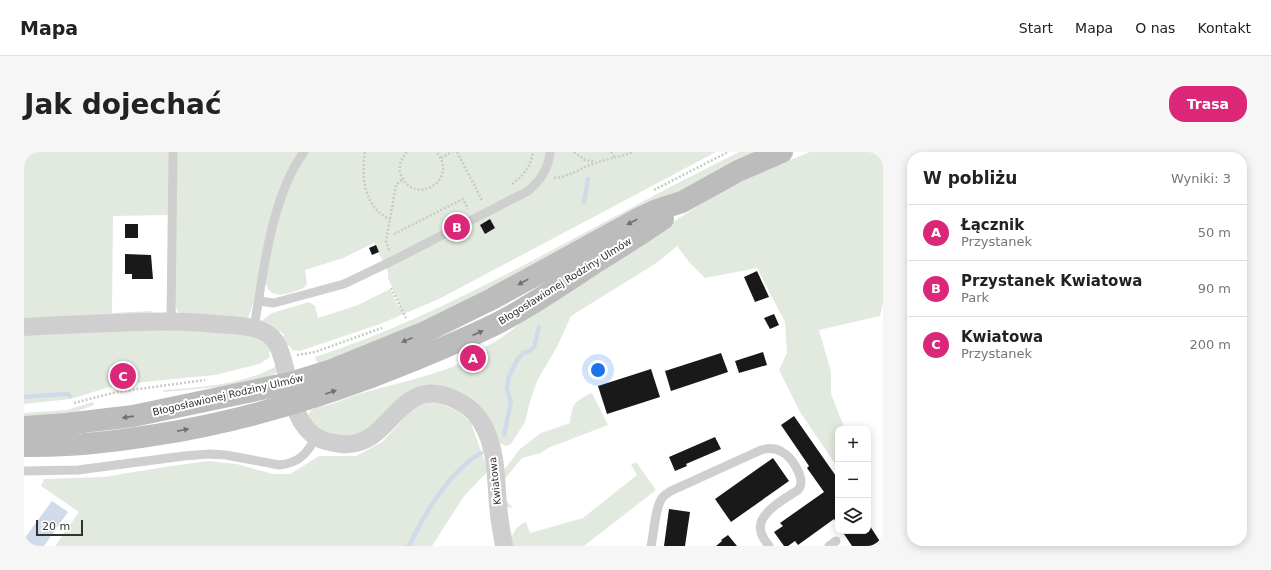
<!DOCTYPE html>
<html lang="pl">
<meta charset="utf-8">
<style>
body{margin:0;font-family:"DejaVu Sans",sans-serif;background:#f6f6f6;color:#222}
.controls{position:absolute;right:12px;bottom:12px;display:grid;overflow:hidden;border-radius:8px;box-shadow:0 2px 10px #0003}
.controls button{width:36px;height:36px;display:grid;place-items:center;padding:0;border:0;border-bottom:1px solid #e0e0e0;background:#fff;color:#222;font:20px sans-serif}
.scale{position:absolute;left:12px;bottom:10px;width:47px;box-sizing:border-box;padding-left:4px;border:2px solid #323232;border-top:0;font-size:11px;line-height:14px;white-space:nowrap;color:#323232;-webkit-text-stroke:3px #fff;paint-order:stroke}
.you{position:absolute;left:574px;top:218px;width:14px;height:14px;margin:-10px;border:3px solid #fff;border-radius:50%;background:#1a73e8;box-shadow:0 0 0 6px #1a73e833}
.badge{display:grid;place-items:center;width:26px;height:26px;border-radius:50%;background:#db2777;color:#fff;font-size:13px;font-weight:700}
.pin{position:absolute;translate:-50% -50%;border:2px solid #fff;box-shadow:0 1px 4px #0006}
.list{margin:0;padding:0;list-style:none}
h2{display:flex;justify-content:space-between;align-items:center;height:52px;margin:0;padding:0 16px;font-size:17px}
h2 small{font-size:13px;font-weight:400;color:#767676}
.list li{display:grid;grid-template-columns:26px 1fr auto;gap:12px;align-items:center;box-sizing:border-box;height:56px;padding:0 16px;border-top:1px solid #e0e0e0}
.list b{display:block;font-size:15px;white-space:nowrap}
.list p{margin:0;font-size:13px;white-space:nowrap;color:#767676}
.list em{font-size:13px;font-style:normal;color:#767676}
.icon{flex:none;width:22px;height:22px;fill:none;stroke:currentColor;stroke-width:2;stroke-linecap:round;stroke-linejoin:round}
.map{position:relative;flex:none;width:859px;height:394px;overflow:hidden;border-radius:16px}
header{display:flex;align-items:center;gap:24px;box-sizing:border-box;height:56px;padding:0 20px;background:#fff;border-bottom:1px solid #e0e0e0}
header strong{font-size:19px}
nav{display:flex;gap:22px;margin-inline-start:auto;font-size:14px}
.intro{display:flex;align-items:center;justify-content:space-between;box-sizing:border-box;height:96px;padding:0 24px}
h1{margin:0;font-size:28px}
.button{padding:10px 18px;border-radius:16px;background:#db2777;color:#fff;font-size:14px;font-weight:700}
main{display:flex;gap:24px;padding:0 24px}
aside{flex:1;background:#fff;border-radius:16px;box-shadow:0 2px 10px #0003}
.map>svg:first-child{display:block}
.green{fill:#e2eadf}
.water{fill:#d0dbea}
.lines{fill:none;stroke-linecap:round;stroke-linejoin:round}
.stream{stroke:#d0dbea;stroke-width:4.5}
.building{fill:#191919}
.path{stroke:#c9c9c9;stroke-width:2.5;stroke-dasharray:2 2;stroke-linecap:butt}
.service{stroke:#cfcfcf;stroke-width:9}
.minor{stroke:#cfcfcf;stroke-width:18}
.secondary{stroke:#bcbcbc;stroke-width:22}
.oneway{fill:#707070}
.labels{text-anchor:middle;dominant-baseline:central;stroke-width:4;stroke-linejoin:round;paint-order:stroke}
.street-label{font-size:10px;fill:#323232;stroke:#fff}
</style>
<header>
<strong>Mapa</strong>
<nav><a>Start</a><a>Mapa</a><a>O nas</a><a>Kontakt</a></nav>
</header>
<div class="intro"><h1>Jak dojechać</h1><a class="button">Trasa</a></div>
<main>
<div class="map">
<svg width="859" height="394" viewBox="0 0 859 394">
<rect width="100%" height="100%" fill="#fff"/>
<g class="green">
<polygon points="0,0 145,0 145,63 89,64 88,161 128,159 128,166 0,172"/>
<polygon points="152,0 276,0 237,113 228,155 224,166 155,162 151,153"/>
<path d="M284 0H692L415 147 356 172 276 199 268 198 266 194 262 193 258 187 260 182 237 169 248 161 285 150 291 154 294 166 334 153 366 137 375 156H377L364 126V120L350 91 319 106 281 118 283 132C279 138 275 138 269 140 255 144 243 145 241 127 248 95 254 56 269 27 273 17 279 9 284 0Z"/>
<path d="M715 0H734L648 43 420 163 294 212 291 205C366 181 435 147 504 111 574 74 644 35 715 0Z"/>
<path d="M786 0H859V151L856 164 795 178 807 220V242L821 277H814V316L776 260 755 218 763 201 761 170 733 116 681 126 665 110 653 94 634 110 547 164 533 195 513 229 506 250 501 270 487 292 483 294 474 291 418 236 347 277 322 286 293 278 284 264 287 258 294 255C306 254 322 246 335 242 371 231 409 225 443 208L445 211 463 200 461 195C476 187 487 180 498 169L695 40 746 16Z"/>
<polygon points="114,174 234,184 249,199 245,200 246,205 235,212 191,223 101,232 102,221 95,221 95,228 96,228 96,233 82,236 47,247 0,252 0,179"/>
<path d="M254 213 253 219 249 225 228 232 140 240 139 238C177 235 220 233 254 213Z"/>
<path d="M568 241 584 273 524 296 517 301 498 306 479 329 482 348 489 356 479 354V319L496 297 517 281 546 271C548 252 550 249 568 241Z"/>
<polygon points="401,249 416,251 435,260 447,271 464,319 440,344 408,394 31,394 55,360 17,334 20,327 80,325 140,315 184,309 213,312 249,322 266,322 295,304 332,304 358,290 375,272 387,256"/>
<polygon points="69,250 70,253 38,265 0,270 0,261 43,258"/>
<path d="M612 310 632 338 560 394H487C486 383 492 374 502 370L506 381 559 366 613 323 607 313Z"/>
</g>
<polygon class="water" points="28,349 44,360 20,394 0,394 0,387"/>
<g class="lines">
<g class="stream">
<polyline points="560,50 564,27"/>
<polyline points="0,245 41,242 44,242 46,244"/>
<polyline points="480,283 487,250 483,237 485,224 493,208 499,201 506,199 510,195 515,175"/>
<path d="M385 394C398 367 419 331 442 312 446 308 452 304 457 301"/>
</g>
</g>
<g class="building">
<polygon points="466,67 471,76 461,82 456,73"/>
<rect x="101" y="72" width="13" height="14"/>
<polygon points="352,93 355,100 348,103 345,96"/>
<polygon points="101,102 127,103 129,127 108,127 108,122 101,122"/>
<polygon points="733,119 745,145 731,150 720,125"/>
<polygon points="750,162 755,173 746,177 740,166"/>
<polygon points="739,200 743,213 715,221 711,209"/>
<polygon points="697,201 704,220 647,239 641,219"/>
<polygon points="627,217 636,245 583,262 574,234"/>
<polygon points="770,264 814,327 814,374 810,367 774,393 771,389 764,394 760,394 750,380 759,374 756,371 800,340 783,316 785,314 757,273"/>
<polygon points="691,285 697,297 662,312 663,314 651,319 645,305"/>
<polygon points="749,306 765,329 707,370 691,347"/>
<polygon points="645,357 666,360 661,394 640,394"/>
<polygon points="844,371 859,394 828,394 818,379 844,379"/>
<polygon points="704,383 713,394 692,394 698,389 697,388"/>
</g>
<g class="lines">
<g class="path">
<path d="M341 0C337 25 340 56 366 67"/>
<path d="M383 0C377 6 374 15 377 23 390 56 437 27 412 0"/>
<polyline points="433,0 458,48 459,47"/>
<polyline points="550,0 561,8 571,10"/>
<polyline points="587,0 591,6"/>
<polyline points="417,6 428,0"/>
<path d="M530 26C545 25 556 16 569 12 582 7 596 5 609 0"/>
<path d="M488 32C500 23 507 14 509 0"/>
<polyline points="630,38 704,0"/>
<polyline points="370,82 439,47 444,57"/>
<polyline points="365,98 362,89 372,33 379,27"/>
<polyline points="367,136 382,166"/>
<polyline points="273,203 291,200 358,176"/>
<polyline points="50,251 93,240 181,228"/>
</g>
<g class="service">
<path d="M234 149 250 151 320 132 370 108 504 39C516 29 525 16 526 0"/>
<polyline points="147,169 149,0"/>
<path d="M230 176C239 123 247 44 280 0"/>
<path d="M0 319 54 318 160 304 185 302 202 303 255 313C275 311 283 302 292 285"/>
<path d="M627 394C630 381 631 356 638 346 641 342 645 340 649 338L737 298C744 296 752 296 758 300 768 305 783 328 774 338 762 346 731 362 737 380 738 385 742 390 745 394"/>
<polyline points="805,394 812,389"/>
</g>
<path class="minor" d="M0 175C30 173 59 172 89 171 124 169 158 168 192 172 207 173 223 173 236 178 244 181 250 186 254 194 267 221 264 270 294 286 301 290 309 291 317 292 370 297 372 219 432 248 445 254 456 265 462 279 475 308 471 340 476 370 477 378 479 386 480 394"/>
<g class="secondary">
<polyline points="0,275 42,272 109,264 266,231 308,218 399,181 468,147 616,66 633,58 658,50 714,19 758,0"/>
<path d="M0 294C44 295 88 290 131 283 220 269 306 243 390 208 417 197 445 185 472 172 507 154 539 132 572 110 595 96 617 82 639 67"/>
</g>
</g>
<defs><path id="oneway-solid" d="M-6-.8H1V-3.2L6.5 0L1 3.2V.8H-6Z"/></defs>
<g class="oneway">
<use href="#oneway-solid" transform="translate(608 70) rotate(152)"/>
<use href="#oneway-solid" transform="translate(499 130) rotate(151)"/>
<use href="#oneway-solid" transform="translate(454 181) rotate(-24)"/>
<use href="#oneway-solid" transform="translate(383 188) rotate(158)"/>
<use href="#oneway-solid" transform="translate(307 240) rotate(-19)"/>
<use href="#oneway-solid" transform="translate(104 265) rotate(172)"/>
<use href="#oneway-solid" transform="translate(159 278) rotate(-11)"/>
</g>
<g class="labels">
<g class="street-label">
<text transform="translate(541 129) rotate(-32)">Błogosławionej Rodziny Ulmów</text>
<text transform="translate(204 243) rotate(-13)">Błogosławionej Rodziny Ulmów</text>
<text transform="translate(471 329) rotate(-96)">Kwiatowa</text>
</g>
</g>
</svg>
<div class="controls">
<button>+</button>
<button>−</button>
<button><svg class="icon" aria-label="layers" viewBox="0 0 24 24"><path d="M12 4l9 5-9 5-9-5zM3 14l9 5 9-5"/></svg></button>
</div>
<div class="scale">20 m</div>
<div class="you"></div>
<div class="pin badge" style="left:449px;top:206px">A</div>
<div class="pin badge" style="left:433px;top:75px">B</div>
<div class="pin badge" style="left:99px;top:224px">C</div>
</div>
<aside>
<h2>W pobliżu<small>Wyniki: 3</small></h2>
<ul class="list">
<li><span class="badge">A</span><div><b>Łącznik</b><p>Przystanek</p></div><em>50 m</em></li>
<li><span class="badge">B</span><div><b>Przystanek Kwiatowa</b><p>Park</p></div><em>90 m</em></li>
<li><span class="badge">C</span><div><b>Kwiatowa</b><p>Przystanek</p></div><em>200 m</em></li>
</ul>
</aside>
</main>
